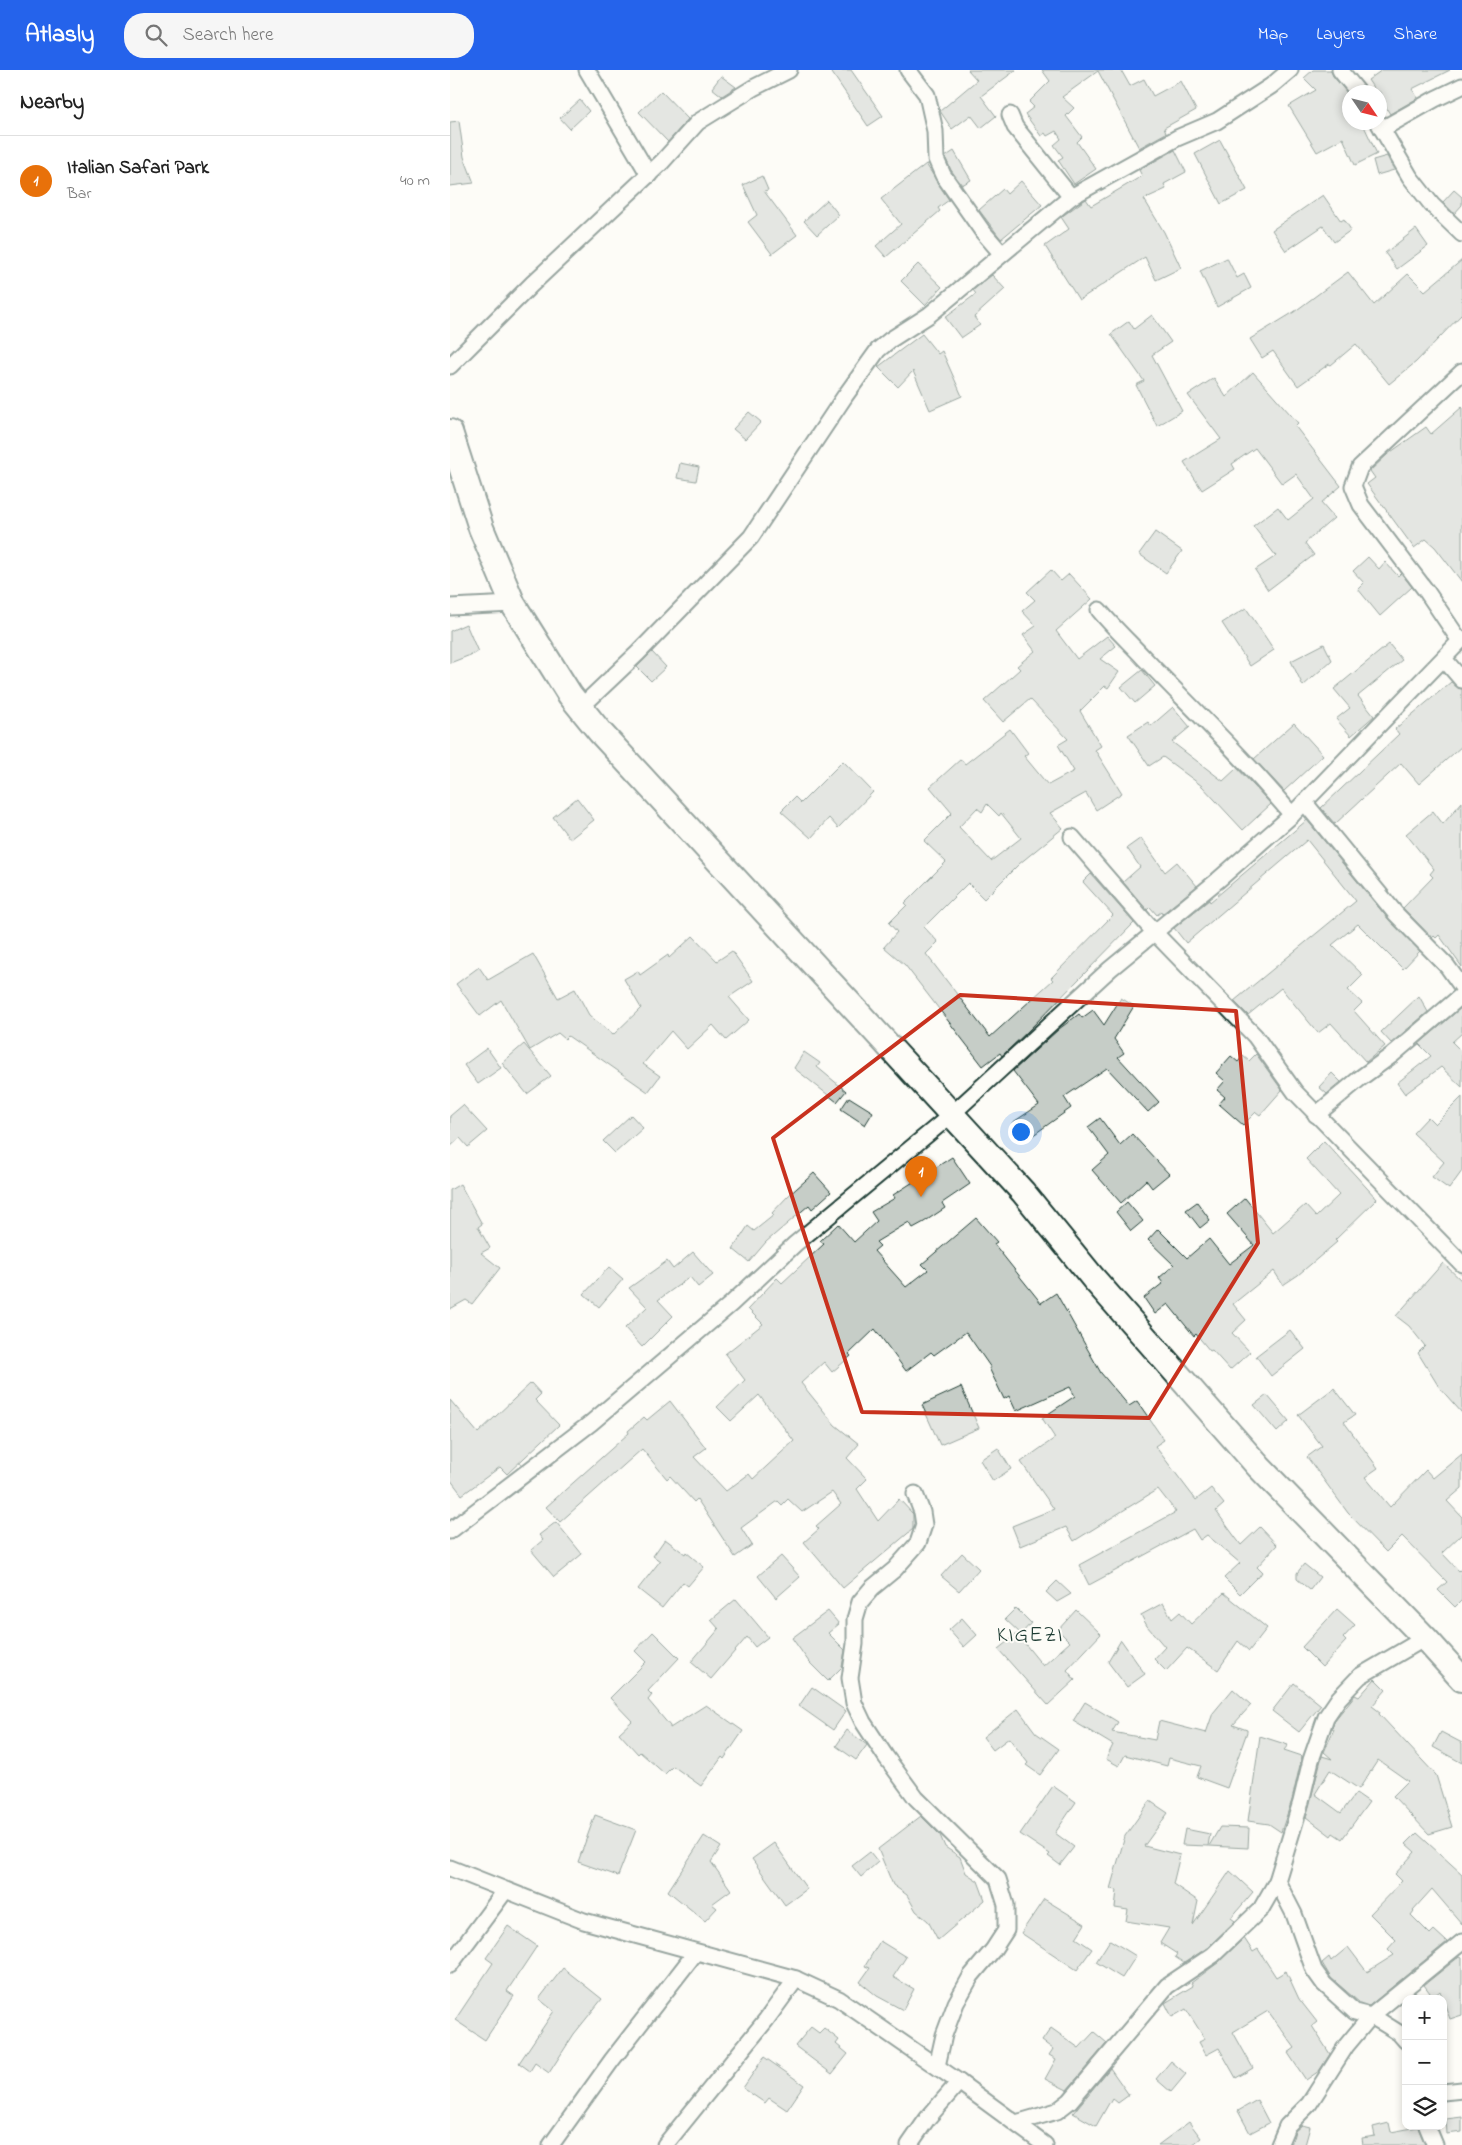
<!DOCTYPE html>
<meta charset="utf-8">
<style>
body{margin:0;font-family:"Indie Flower",sans-serif;background:#f6f6f6;color:#222}
.controls{position:absolute;right:15px;bottom:15px;display:grid;overflow:hidden;border-radius:10px;box-shadow:0 2px 8px #0003}
.controls button{width:45px;height:45px;display:grid;place-items:center;padding:0;border:0;border-bottom:1px solid #e0e0e0;background:#fff;color:#222;font:25px sans-serif}
.compass{position:absolute;left:892px;top:15px;width:45px;height:45px;border-radius:50%;background:#fff;box-shadow:0 2px 8px #0003;rotate:125deg}
.you{position:absolute;left:570px;top:1061px;width:18px;height:18px;margin:-12px;border:4px solid #fff;border-radius:50%;background:#1a73e8;box-shadow:0 0 0 8px #1a73e833}
.badge{display:grid;place-items:center;width:32px;height:32px;border-radius:50%;background:#2563eb;color:#fff;font-size:16px;font-weight:700}
.pin{position:absolute;translate:-50% -41px;filter:drop-shadow(0 1px 2px #0008)}
.pin::after{content:'';position:absolute;top:26px;width:18px;height:15px;background:inherit;clip-path:polygon(0 0,100% 0,50% 100%)}
.list{margin:0;padding:0;list-style:none}
h2{display:flex;justify-content:space-between;align-items:center;height:65px;margin:0;padding:0 20px;font-size:21px}
h2 small{font-size:16px;font-weight:400;color:#767676}
.list li{display:grid;grid-template-columns:32px 1fr auto;gap:15px;align-items:center;box-sizing:border-box;height:90px;padding:0 20px;border-top:1px solid #e0e0e0}
.list b{display:block;font-size:19px;white-space:nowrap}
.list p{margin:0;font-size:16px;white-space:nowrap;color:#767676}
.list em{font-size:16px;font-style:normal;color:#767676}
.icon{flex:none;width:28px;height:28px;fill:none;stroke:currentColor;stroke-width:2;stroke-linecap:round;stroke-linejoin:round}
.map{position:relative;flex:none;width:1012px;height:2075px;overflow:hidden}
header{display:flex;align-items:center;gap:30px;box-sizing:border-box;height:70px;padding:0 25px;background:#2563eb;color:#fff}
header strong{font-size:24px}
nav{display:flex;gap:28px;margin-inline-start:auto;font-size:18px}
.search{width:350px;height:45px;background:#f6f6f6;display:flex;align-items:center;gap:12px;box-sizing:border-box;padding:0 18px;border-radius:20px;color:#767676;font-size:19px}
main{display:flex}
aside{flex:1;background:#fff}
.map>svg:first-child{display:block}
.building{fill:#c6cdc7;stroke:#1f3d34;fill-rule:evenodd}
.lines{fill:none;stroke-linecap:round;stroke-linejoin:round}
.street-casing{stroke:#1f3d34;stroke-width:19}
.primary-casing{stroke:#1f3d34;stroke-width:28}
.street{stroke:#fdfcf7;stroke-width:15}
.primary{stroke:#fdfcf7;stroke-width:24}
.marked{fill:none;stroke:#c8321e;stroke-width:4;stroke-linejoin:round}
.labels{text-anchor:middle;dominant-baseline:central;stroke-width:4;stroke-linejoin:round;paint-order:stroke}
.quarter-label{font-size:22px;letter-spacing:1px;fill:#1f3d34;stroke:#fdfcf7}
</style>
<header>
<strong>Atlasly</strong>
<div class="search"><svg class="icon" aria-label="search" viewBox="0 0 24 24"><circle cx="10" cy="10" r="6"/><path d="M15 15l6 6"/></svg>Search here</div>
<nav><a>Map</a><a>Layers</a><a>Share</a></nav>
</header>
<main>
<aside>
<h2>Nearby<small></small></h2>
<ul class="list">
<li><span class="badge" style="background:#e8710a">1</span><div><b>Italian Safari Park</b><p>Bar</p></div><em>40 m</em></li>
</ul>
</aside>
<div class="map">
<svg width="1012" height="2075" viewBox="0 0 1012 2075">
<rect width="100%" height="100%" fill="#fdfcf7"/>
<filter id="ink" filterUnits="userSpaceOnUse"><feTurbulence type="fractalNoise" baseFrequency=".02" numOctaves="2"/><feDisplacementMap in="SourceGraphic" scale="10" xChannelSelector="R" yChannelSelector="G"/><feConvolveMatrix kernelMatrix="1 2 1 2 8 2 1 2 1" color-interpolation-filters="sRGB"/></filter>
<g filter="url(#ink)">
<g class="building">
<polygon points="380,0 401,0 433,46 418,56"/>
<polygon points="518,0 566,0 531,26 546,46 531,58 521,45 502,59 490,41 527,10"/>
<polygon points="592,0 671,0 680,16 694,9 703,26 731,11 746,40 714,58 716,63 689,78 648,1 612,27 624,38 616,46 632,67 627,72 646,99 624,114 608,90 613,87 604,75 611,69 606,61 597,66 595,63 591,66 575,44 584,37 579,32 600,11"/>
<polygon points="863,0 881,0 883,6 900,26 900,52 919,52 914,56 927,84 905,95 893,68 867,82 839,36 866,20 854,8"/>
<polygon points="932,0 1000,0 962,19 968,28 940,44 930,28 930,22 926,22 918,10"/>
<polygon points="271,6 286,17 272,26 262,18"/>
<polygon points="211,21 238,49 218,72 189,42"/>
<polygon points="130,30 139,41 120,59 110,48"/>
<polygon points="9,51 14,87 24,113 0,116 0,52"/>
<polygon points="770,70 797,120 771,134 745,84"/>
<polygon points="725,80 736,102 714,114 716,119 694,129 714,162 731,198 706,210 695,187 629,230 595,176 619,159 611,147 636,129 641,136 692,106 689,100"/>
<polygon points="504,81 521,110 512,115 501,100 495,87"/>
<polygon points="937,86 944,100 927,105 923,90"/>
<polygon points="476,94 499,130 488,138 490,141 436,187 426,176 451,154 431,129"/>
<polygon points="312,106 318,120 314,121 347,165 322,184 298,152 307,145 293,115"/>
<polygon points="571,111 592,135 551,169 529,140 553,119 557,124"/>
<polygon points="1004,120 1012,127 1012,135 1004,144 993,132"/>
<polygon points="873,125 891,151 894,149 901,160 884,172 873,156 836,181 822,160"/>
<polygon points="377,130 389,145 367,165 354,151"/>
<polygon points="966,159 978,176 947,199 935,183"/>
<polygon points="777,188 787,208 794,204 801,218 767,237 750,201"/>
<polygon points="1012,190 1012,244 966,292 939,314 906,274 881,295 879,294 848,316 823,281 812,288 800,269 844,242 898,202 924,235 958,204 975,221"/>
<polygon points="468,194 492,217 475,235 451,211"/>
<polygon points="542,205 555,219 524,247 530,255 511,268 495,247 526,224 523,220"/>
<polygon points="702,245 721,272 702,285 732,341 707,356 686,315 694,311 661,264 679,251 684,259"/>
<polygon points="472,264 488,284 492,281 512,326 480,340 463,301 448,317 428,297"/>
<polygon points="803,302 848,353 845,356 891,416 871,433 884,448 855,473 864,485 818,520 805,500 826,486 803,456 828,437 838,450 864,429 846,404 832,414 805,378 782,394 785,399 752,420 734,392 771,369 738,325 764,308 776,327"/>
<polygon points="1012,337 1012,512 985,477 976,469 964,478 917,414 925,408 920,401 938,384 976,357 981,364"/>
<polygon points="299,342 311,352 295,369 283,359"/>
<polygon points="230,393 249,397 246,411 227,408"/>
<polygon points="705,462 732,481 716,503 689,484"/>
<polygon points="918,487 929,499 935,492 948,506 951,503 962,517 930,546 908,519 914,513 903,501"/>
<path d="M601 500 611 511 619 504 642 529 606 561 627 589 657 566 666 576 650 589 669 602 658 618 655 616 630 641 651 676 645 680 672 723 646 740 636 723 600 743 613 758 569 794 534 829 518 813 474 857 488 872 476 884 540 967 603 910 601 908 663 845 633 812 641 804 684 853 579 960 552 986 550 983 533 996 455 895 434 877 447 862 439 853 457 835 455 833 496 792 474 771 502 743 480 717 511 689 515 694 560 659 578 683 574 686 598 715 624 701 608 675 618 669 580 629 553 652 534 631 570 599 567 596 585 581 573 565 586 556 572 541 585 530 577 522ZM537 734 549 746 551 743 571 768 541 791 509 757 527 738 532 742Z"/>
<polygon points="796,538 824,580 800,596 772,553"/>
<polygon points="16,554 28,582 0,593 0,561"/>
<polygon points="874,574 882,590 853,616 841,591"/>
<polygon points="939,574 952,590 908,626 924,646 901,666 886,649 900,638 884,619"/>
<polygon points="202,582 216,597 201,611 187,597"/>
<polygon points="692,600 705,616 685,633 671,617"/>
<polygon points="1001,612 1012,619 1012,676 969,714 951,693 885,754 871,738 949,664 945,659"/>
<polygon points="723,637 740,657 722,672 773,711 787,698 821,734 793,760 752,716 713,687 699,696 678,665 698,652 701,656"/>
<polygon points="844,653 873,685 834,721 804,689"/>
<polygon points="393,691 423,722 388,758 379,748 361,768 331,741 345,727 351,733"/>
<polygon points="127,728 144,750 120,769 103,747"/>
<polygon points="1012,732 1012,897 989,865 986,868 984,866 982,868 953,838 983,807 980,804 984,799 956,764 983,741 993,754"/>
<polygon points="857,750 939,850 970,881 953,899 908,854 882,875 913,905 898,920 912,933 904,941 935,976 916,992 881,953 868,963 831,918 798,945 784,931 906,831 857,770 736,873 724,858 759,830 760,832"/>
<polygon points="691,768 715,802 727,792 747,816 712,844 711,842 707,845 700,837 697,840 673,812 690,797 677,778"/>
<polygon points="243,866 267,891 282,881 303,911 279,927 299,950 276,970 263,955 237,979 221,961 193,994 210,1006 198,1022 118,966 115,969 108,963 80,980 51,930 30,946 6,914 29,897 38,910 83,884 108,928 125,919 139,945 163,965 191,938 174,909 188,901 190,905 218,885 219,888"/>
<polygon points="969,926 978,942 941,973 931,962"/>
<polygon points="671,928 684,936 664,969 674,983 668,987 709,1032 698,1042 657,998 614,1027 621,1038 575,1071 562,1053 589,1035 563,1001 609,959 629,944 632,948 643,940 654,955"/>
<polygon points="1012,937 1012,963 1002,972 1012,982 1012,1017 991,997 955,1024 947,1013 981,986 969,974"/>
<polygon points="74,974 101,1006 77,1024 52,993"/>
<polygon points="37,978 51,998 28,1014 14,995"/>
<polygon points="354,982 370,993 367,997 396,1021 387,1032 344,998"/>
<polygon points="806,984 832,1020 810,1045 806,1042 793,1055 769,1034 775,1027 767,1020 775,1011 766,1003 781,986 788,992 793,986 799,991"/>
<polygon points="882,1003 891,1012 877,1024 869,1017"/>
<polygon points="399,1027 423,1042 415,1055 391,1039"/>
<polygon points="1012,1027 1012,1101 999,1119 982,1107 994,1092 963,1063 978,1047 985,1054"/>
<polygon points="13,1035 37,1061 18,1077 10,1068 0,1077 0,1046"/>
<polygon points="181,1045 193,1058 165,1083 153,1071"/>
<polygon points="650,1048 670,1075 682,1064 719,1104 702,1118 696,1110 671,1133 642,1100 659,1085 638,1057"/>
<polygon points="874,1071 927,1129 885,1170 887,1172 848,1205 833,1215 824,1201 783,1234 796,1250 782,1263 800,1282 780,1300 762,1280 760,1281 746,1264 744,1266 718,1234 705,1244 694,1228 713,1213 709,1208 724,1195 698,1170 708,1159 737,1188 759,1169 779,1194 804,1175 777,1144 795,1128 823,1163 855,1135 866,1147 889,1125 856,1089"/>
<polygon points="502,1087 520,1114 492,1133 495,1138 474,1152 463,1158 459,1152 426,1172 430,1176 424,1181 456,1217 478,1200 472,1194 526,1148 547,1172 544,1174 591,1233 606,1223 651,1303 679,1336 687,1331 714,1370 705,1376 746,1430 761,1418 774,1434 766,1441 791,1475 810,1457 827,1475 807,1497 812,1502 808,1508 807,1507 790,1524 774,1508 790,1493 757,1465 750,1470 743,1459 639,1515 629,1495 726,1442 708,1419 624,1471 616,1457 570,1476 562,1456 604,1439 571,1392 605,1368 592,1348 625,1326 620,1317 566,1341 559,1326 554,1329 539,1298 541,1298 516,1262 484,1285 481,1282 456,1301 425,1259 399,1284 401,1286 382,1302 374,1292 351,1313 385,1355 409,1374 397,1388 417,1409 407,1419 428,1451 449,1429 463,1444 463,1459 393,1518 354,1472 369,1459 366,1456 391,1434 382,1422 352,1442 338,1429 332,1435 328,1431 291,1458 302,1475 285,1487 247,1429 244,1432 220,1406 217,1409 192,1379 110,1452 96,1437 179,1363 178,1361 194,1347 197,1350 220,1331 256,1378 244,1387 276,1421 299,1404 303,1409 344,1371 309,1325 281,1351 267,1337 295,1310 275,1284 313,1254 298,1239 327,1208 332,1213 374,1174 370,1171 388,1154 404,1172 427,1151 421,1142 445,1128 443,1125"/>
<polygon points="364,1103 381,1122 362,1139 359,1135 316,1172 299,1192 283,1179 298,1156 304,1161 324,1145 322,1143 338,1126"/>
<polygon points="10,1114 32,1154 28,1157 40,1178 31,1183 50,1198 22,1234 16,1230 0,1239 0,1120"/>
<polygon points="677,1132 693,1151 681,1161 666,1142"/>
<polygon points="747,1132 760,1150 750,1158 736,1140"/>
<polygon points="243,1182 263,1205 248,1217 240,1207 208,1230 223,1246 192,1277 175,1258 197,1237 179,1218 217,1191 223,1199"/>
<polygon points="993,1193 1012,1211 1012,1343 989,1317 968,1283 975,1276 959,1256 946,1246"/>
<polygon points="159,1197 173,1209 149,1237 134,1224"/>
<polygon points="840,1260 855,1279 821,1306 806,1286"/>
<polygon points="81,1313 91,1324 85,1330 109,1355 57,1404 50,1397 12,1425 0,1409 0,1330 28,1363"/>
<polygon points="511,1317 529,1358 490,1375 472,1335"/>
<polygon points="884,1318 905,1345 894,1352 928,1398 915,1407 940,1437 976,1400 983,1408 1012,1384 1012,1418 997,1431 1012,1447 1012,1464 992,1483 1009,1501 1012,1498 1012,1530 1005,1537 988,1520 997,1512 952,1466 936,1482 898,1443 857,1387 872,1376 848,1345"/>
<polygon points="817,1325 839,1351 827,1362 804,1335"/>
<polygon points="548,1378 561,1399 543,1411 530,1390"/>
<polygon points="106,1452 132,1484 104,1507 81,1480 93,1470 89,1465"/>
<polygon points="215,1469 235,1484 236,1482 254,1497 238,1516 233,1512 212,1538 188,1519 210,1491 203,1486"/>
<polygon points="512,1483 529,1499 509,1521 491,1506"/>
<polygon points="331,1486 350,1507 326,1528 308,1506"/>
<polygon points="854,1494 870,1507 860,1520 847,1509 847,1503"/>
<polygon points="607,1511 621,1524 607,1532 596,1522"/>
<polygon points="774,1523 817,1558 799,1581 788,1571 768,1600 737,1578 716,1601 704,1589 715,1577 697,1556 691,1545 713,1533 722,1549 730,1542 741,1554"/>
<polygon points="286,1529 318,1567 305,1577 297,1567 261,1609 241,1592 269,1559 261,1550"/>
<polygon points="566,1538 581,1553 571,1564 555,1549"/>
<polygon points="887,1539 905,1555 893,1568 896,1571 872,1597 852,1577"/>
<polygon points="626,1540 651,1564 617,1600 625,1610 598,1635 548,1579 567,1564 593,1596 620,1572 608,1560"/>
<polygon points="378,1541 389,1554 378,1563 395,1580 392,1597 378,1611 359,1592 342,1568"/>
<polygon points="512,1548 527,1565 514,1577 499,1560"/>
<polygon points="203,1562 229,1588 198,1621 202,1625 198,1630 220,1656 220,1658 256,1635 293,1661 274,1689 272,1687 251,1716 223,1696 215,1704 190,1682 188,1684 169,1663 182,1651 160,1628 196,1592 185,1581"/>
<polygon points="671,1570 695,1604 677,1617 658,1592"/>
<polygon points="925,1609 936,1620 922,1636 930,1642 929,1644 986,1705 1002,1757 979,1764 943,1726 958,1711 928,1690 909,1719 880,1700 865,1724 891,1743 906,1723 919,1732 892,1769 883,1763 881,1766 856,1747 872,1686 882,1689 874,1682 884,1659 882,1658 884,1651 905,1625 909,1627"/>
<polygon points="844,1613 871,1635 849,1662 822,1641"/>
<polygon points="362,1617 396,1641 383,1660 349,1636"/>
<polygon points="783,1619 801,1635 783,1655 797,1660 797,1662 777,1718 747,1707 751,1696 719,1688 717,1696 675,1685 669,1696 656,1689 663,1675 623,1651 635,1632 668,1652 662,1662 705,1670 709,1651 756,1663 763,1643"/>
<polygon points="568,1639 586,1663 609,1679 590,1705 576,1695 578,1693 559,1668 543,1680 533,1667"/>
<polygon points="397,1660 417,1675 406,1690 386,1676"/>
<polygon points="991,1662 1012,1673 1012,1693 983,1677"/>
<polygon points="810,1666 838,1675 834,1680 852,1686 842,1730 831,1762 819,1754 798,1751"/>
<polygon points="603,1716 626,1732 605,1763 624,1777 610,1795 598,1786 600,1784 570,1764"/>
<polygon points="700,1731 718,1743 694,1776 730,1785 723,1814 748,1831 743,1855 780,1801 803,1822 781,1848 785,1851 757,1878 734,1893 725,1887 727,1884 710,1873 719,1858 676,1851 678,1840 665,1838 667,1820 660,1819 675,1766"/>
<polygon points="145,1745 186,1760 168,1806 128,1792"/>
<polygon points="471,1746 490,1765 495,1777 510,1787 516,1803 528,1811 535,1830 488,1870 478,1851 466,1841 457,1825 443,1815 428,1779"/>
<polygon points="770,1757 799,1758 798,1778 759,1776"/>
<polygon points="735,1759 760,1764 758,1776 732,1775"/>
<polygon points="967,1763 1012,1804 1012,1854 982,1819 963,1840 964,1841 961,1845 980,1864 984,1860 997,1872 919,1936 910,1933 881,1908 872,1893 879,1887 881,1891 898,1877 917,1902 944,1885 938,1879 946,1870 920,1844 952,1811 945,1804 965,1782 956,1774"/>
<polygon points="254,1766 271,1777 261,1792 281,1820 262,1834 267,1838 255,1851 218,1821"/>
<polygon points="324,1773 357,1819 335,1835 302,1789"/>
<polygon points="420,1782 428,1792 411,1807 402,1796"/>
<polygon points="594,1829 635,1854 626,1868 642,1879 627,1900 571,1863"/>
<polygon points="58,1856 87,1876 57,1921 64,1926 35,1970 5,1950 43,1893 36,1888"/>
<polygon points="794,1868 803,1882 808,1879 826,1907 836,1901 849,1929 867,1952 862,1956 880,1984 869,2001 856,2010 838,1983 845,1978 818,1941 783,1962 803,1998 786,2008 769,1978 756,1985 749,1972 755,1969 736,1939 722,1947 715,1933 743,1916 741,1913 769,1892"/>
<polygon points="660,1870 686,1886 672,1908 646,1892"/>
<polygon points="430,1871 456,1887 443,1907 464,1919 453,1940 427,1926 410,1912 420,1898 415,1896"/>
<polygon points="1010,1886 1012,1887 1012,1945 1000,1949 990,1921 983,1927 974,1915"/>
<polygon points="113,1898 152,1929 124,1964 99,2003 85,1993 80,2001 69,1993 104,1941 89,1929"/>
<polygon points="361,1957 369,1963 374,1958 389,1970 386,1974 398,1984 382,2004 345,1976"/>
<polygon points="601,1958 629,1978 644,1962 657,1973 617,2020 595,2009 606,1989 599,1985 603,1979 592,1971"/>
<polygon points="314,1987 354,2015 337,2040 319,2028 315,2033 293,2018"/>
<polygon points="721,1991 736,2004 721,2022 706,2009"/>
<polygon points="660,1998 679,2025 668,2033 662,2028 646,2056 623,2043"/>
<polygon points="807,2030 819,2053 800,2063 788,2041"/>
<polygon points="1012,2047 1012,2062 997,2064 996,2049"/>
<polygon points="739,2052 751,2068 742,2075 708,2075"/>
<polygon points="939,2053 941,2062 968,2057 975,2075 913,2075 912,2068 925,2066 923,2057"/>
<polygon points="852,2055 860,2057 855,2075 841,2075 845,2061"/>
</g>
<g class="lines">
<defs>
<g id="street">
<polyline points="137,0 199,105"/>
<polyline points="458,0 477,25 485,61 486,89 493,105 533,162 552,184"/>
<polyline points="890,0 908,22"/>
<polyline points="560,45 565,57 621,127"/>
<polyline points="928,52 960,107 982,135 1012,164"/>
<polyline points="932,59 985,29 1012,16"/>
<polyline points="0,296 82,214 212,92 248,52 303,18 339,0"/>
<polyline points="0,537 63,534"/>
<path d="M649 540C663 557 679 572 694 588 744 640 796 690 842 745"/>
<polyline points="1010,571 977,522 911,435 903,416 910,397 1012,302"/>
<polyline points="994,589 1012,610"/>
<polyline points="130,638 188,583 301,467 395,326 428,280 440,270 479,245 621,127 727,68 767,51 821,16 840,0"/>
<polyline points="855,733 946,844 997,896 1012,917"/>
<polyline points="622,767 704,862 805,966 845,1022 1012,1194"/>
<polyline points="866,1045 909,1009 942,985 1012,925"/>
<polyline points="465,1424 472,1442 474,1455 468,1473 445,1499 422,1518 410,1532 405,1549 405,1574 400,1608 404,1633 413,1652 436,1687 466,1728 548,1809 556,1835 556,1860 543,1880 521,1906 506,1933 494,1965 487,1996"/>
<polyline points="0,1461 141,1353 281,1234 345,1174 501,1045 660,899 767,811 842,745 1012,569"/>
<polyline points="0,1798 134,1851 346,1909 389,1929 509,2012 595,2075"/>
<polyline points="827,1811 844,1844 864,1900 874,1914 905,1942 921,1946 933,1953 949,1963 956,1971"/>
<polyline points="0,1895 55,1821"/>
<polyline points="993,2022 1012,2020"/>
<polyline points="566,2053 607,2041 620,2031 717,1916 763,1885 811,1839 827,1811 851,1732 861,1690 876,1647 889,1628 910,1606 975,1568"/>
<polyline points="977,2056 985,2075"/>
<polyline points="101,2075 162,1990 246,1882"/>
<polyline points="215,2075 316,1950 346,1909"/>
<polyline points="459,2075 477,2049 509,2012"/>
<polyline points="829,2075 837,2056 859,2034 896,1976 921,1946 1012,1872"/>
</g>
<polyline id="primary" points="0,362 31,458 63,534 120,625 150,662 573,1122 643,1208 809,1397 975,1568 1012,1609"/>
</defs>
<use href="#street" class="street-casing"/>
<use href="#primary" class="primary-casing"/>
<use href="#street" class="street"/>
<use href="#primary" class="primary"/>
</g>
</g>
<path d="M0 0H1012V2075H0ZM510 925 786 941 808 1173 699 1348 412 1342 323 1068Z" fill="#fdfcf7" fill-opacity=".55" fill-rule="evenodd"/>
<path class="marked" d="M510 925 786 941 808 1173 699 1348 412 1342 323 1068Z"/>
<g class="labels">
<g class="quarter-label">
<text x="580" y="1566">KIGEZI</text>
</g>
</g>
</svg>
<div class="controls">
<button>+</button>
<button>−</button>
<button><svg class="icon" aria-label="layers" viewBox="0 0 24 24"><path d="M12 4l9 5-9 5-9-5zM3 14l9 5 9-5"/></svg></button>
</div>
<svg class="compass" viewBox="-18 -18 36 36"><path d="M0-13l5 13h-10z" fill="#e53935"/><path d="M0 13l5-13h-10z" fill="#767676"/></svg>
<div class="you"></div>
<div class="pin badge" style="left:471px;top:1127px;background:#e8710a">1</div>
</div>
</main>
